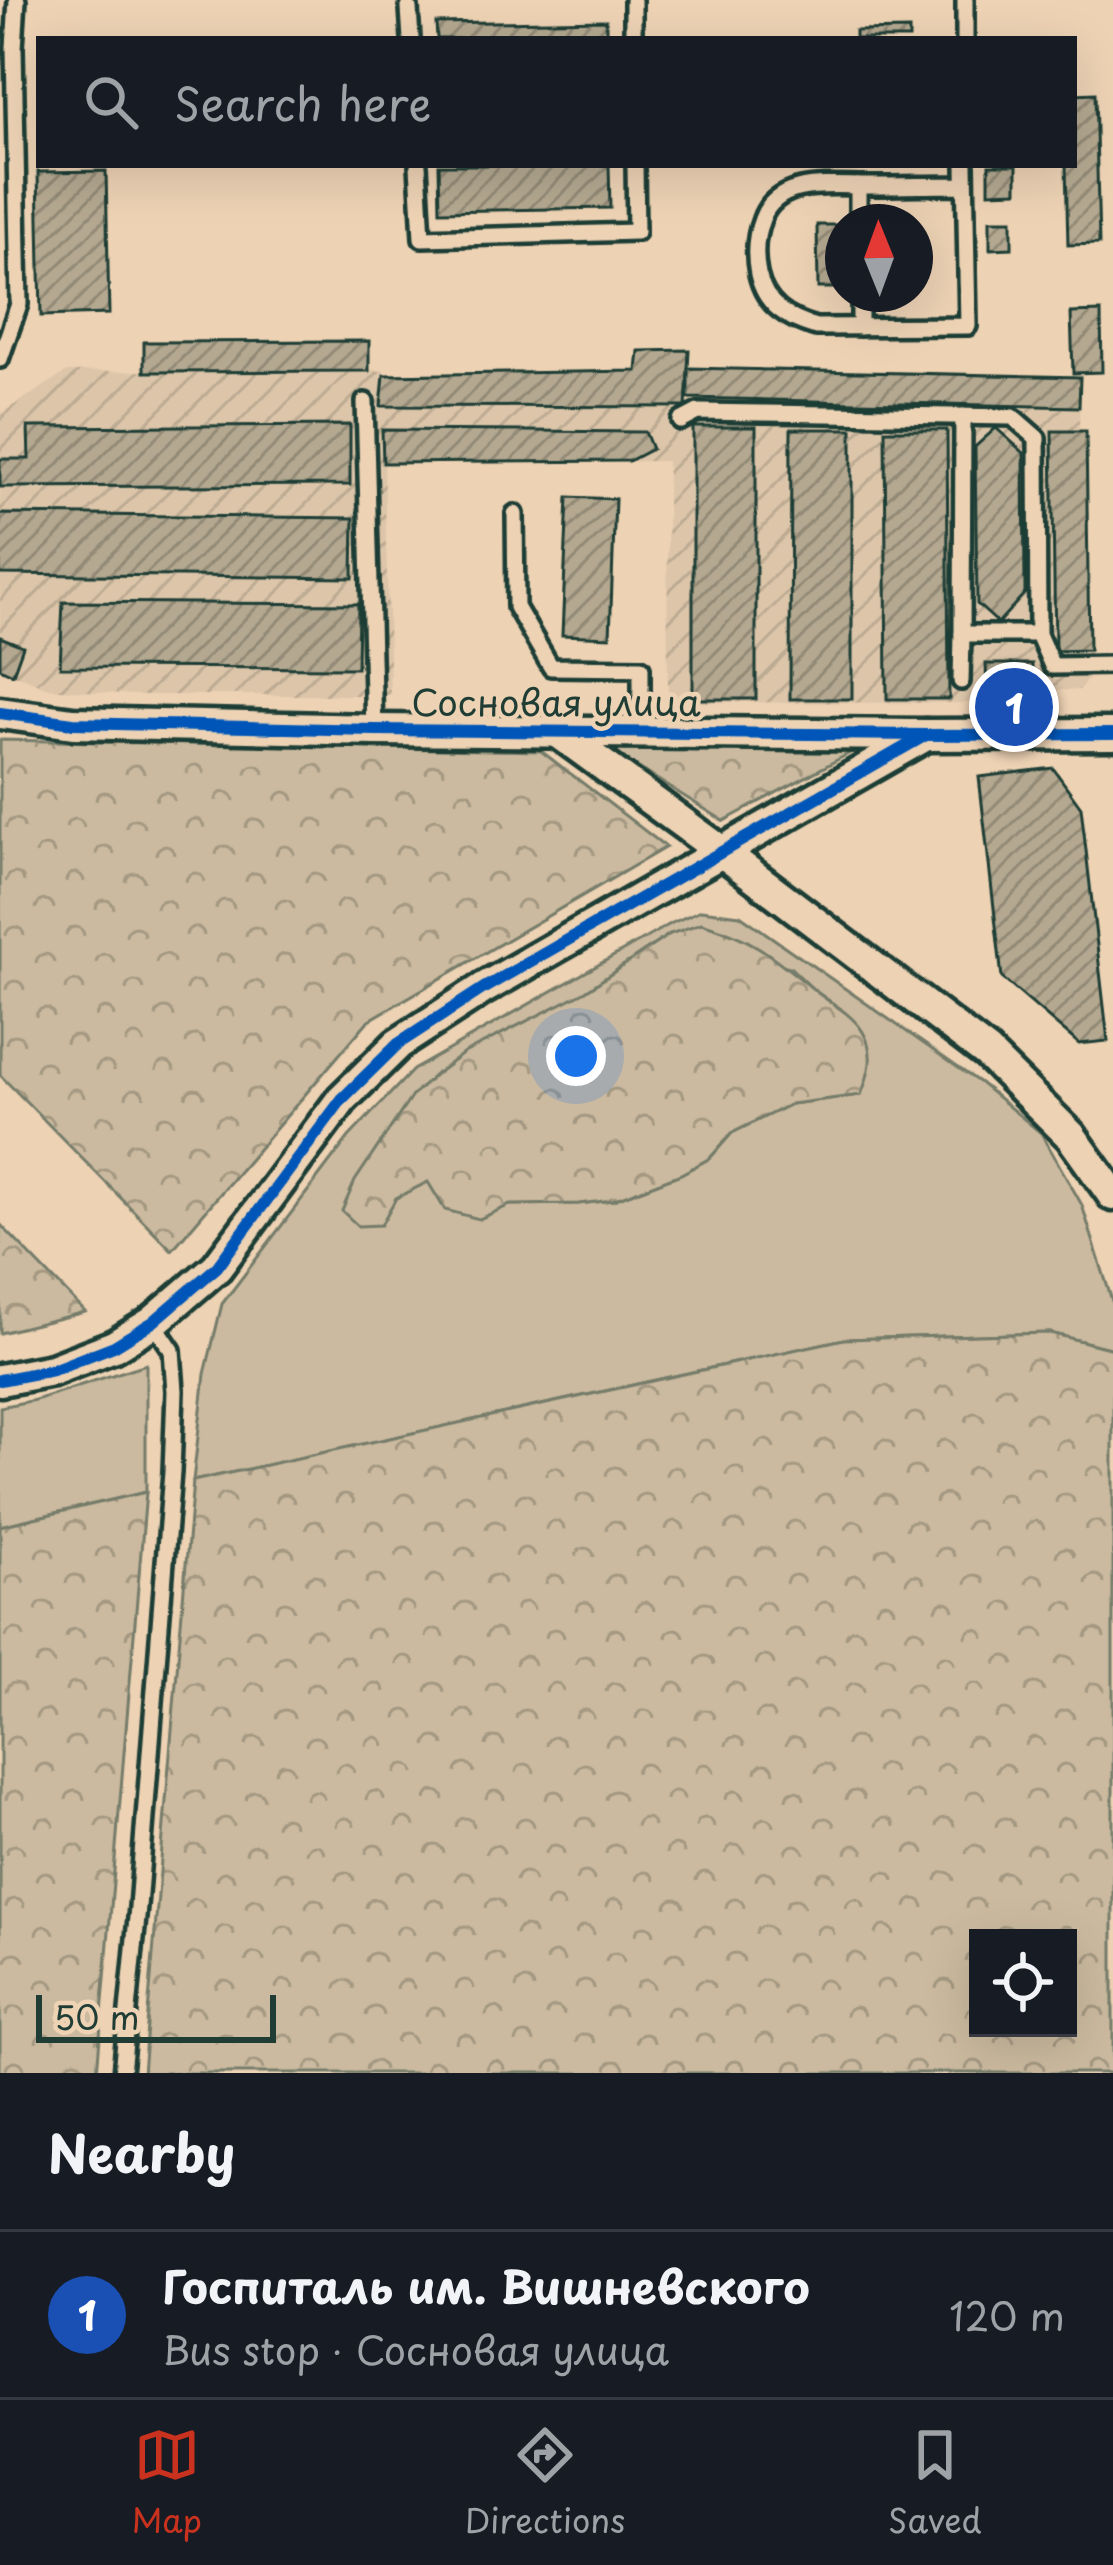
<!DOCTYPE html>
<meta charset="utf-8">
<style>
body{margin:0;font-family:"Playpen Sans",sans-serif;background:#242831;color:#f1f3f6}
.controls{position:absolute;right:36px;bottom:36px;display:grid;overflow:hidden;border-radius:0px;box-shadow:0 12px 48px #0002}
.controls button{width:108px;height:108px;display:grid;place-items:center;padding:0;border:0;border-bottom:3px solid #363941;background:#171b24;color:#f1f3f6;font:60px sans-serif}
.compass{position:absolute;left:825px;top:204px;width:108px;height:108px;border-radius:50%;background:#171b24;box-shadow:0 12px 48px #0002;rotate:359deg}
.scale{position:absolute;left:36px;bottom:30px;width:240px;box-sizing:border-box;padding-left:12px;border:6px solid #1f3d34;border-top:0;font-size:33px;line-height:42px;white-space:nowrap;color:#1f3d34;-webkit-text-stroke:9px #edd2b4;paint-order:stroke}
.you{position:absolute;left:576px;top:1056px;width:42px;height:42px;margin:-30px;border:9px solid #fff;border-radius:50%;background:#1a73e8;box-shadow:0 0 0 18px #1a73e833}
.badge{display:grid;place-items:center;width:78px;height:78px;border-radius:50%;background:#c8321e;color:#fff;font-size:39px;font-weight:700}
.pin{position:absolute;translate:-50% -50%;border:6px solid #fff;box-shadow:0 3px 12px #0006}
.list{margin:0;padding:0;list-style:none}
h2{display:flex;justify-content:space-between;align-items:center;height:156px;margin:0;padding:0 48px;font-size:51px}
h2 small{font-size:39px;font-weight:400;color:#9ea1a6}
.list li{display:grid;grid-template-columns:78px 1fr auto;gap:36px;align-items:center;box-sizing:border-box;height:168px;padding:0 48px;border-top:3px solid #363941}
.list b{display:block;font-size:45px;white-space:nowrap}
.list p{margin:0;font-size:39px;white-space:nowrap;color:#9ea1a6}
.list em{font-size:39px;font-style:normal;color:#9ea1a6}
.icon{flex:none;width:66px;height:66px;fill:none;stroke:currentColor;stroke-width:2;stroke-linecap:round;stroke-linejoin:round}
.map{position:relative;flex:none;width:1113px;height:2073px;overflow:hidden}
.search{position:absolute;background:#171b24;box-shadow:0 12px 48px #0002;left:36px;right:36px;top:36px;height:132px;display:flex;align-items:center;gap:30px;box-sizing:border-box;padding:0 42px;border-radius:0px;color:#9ea1a6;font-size:45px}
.sheet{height:324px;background:#171b24}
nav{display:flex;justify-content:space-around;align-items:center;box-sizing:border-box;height:168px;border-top:3px solid #363941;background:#171b24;font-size:33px;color:#9ea1a6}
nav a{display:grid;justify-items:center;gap:6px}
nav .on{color:#c8321e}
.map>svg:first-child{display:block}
.industrial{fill:url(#industrial-furrows)}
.grass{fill:#cbba9f;stroke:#757c6a;stroke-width:3;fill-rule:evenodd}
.forest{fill:url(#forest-crowns);stroke:#757c6a;stroke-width:3;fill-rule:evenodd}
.building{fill:url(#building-hatch);stroke:#1f3d34;stroke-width:3}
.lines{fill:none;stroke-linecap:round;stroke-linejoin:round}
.lane-casing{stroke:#1f3d34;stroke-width:24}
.street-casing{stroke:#1f3d34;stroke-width:39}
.lane{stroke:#edd2b4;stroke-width:15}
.street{stroke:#edd2b4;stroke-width:30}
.cycleway-casing{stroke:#edd2b4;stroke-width:20}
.cycleway{stroke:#0057b8;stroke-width:12}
.labels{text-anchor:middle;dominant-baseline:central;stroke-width:9;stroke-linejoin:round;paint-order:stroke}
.street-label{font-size:36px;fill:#1f3d34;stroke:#edd2b4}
</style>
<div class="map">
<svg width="1113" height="2073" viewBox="0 0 1113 2073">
<defs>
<pattern id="industrial-furrows" width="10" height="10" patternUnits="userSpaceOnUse" patternTransform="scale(3)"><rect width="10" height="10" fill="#dcc5a9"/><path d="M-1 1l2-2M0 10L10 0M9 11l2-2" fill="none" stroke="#bcaa92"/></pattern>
<pattern id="forest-crowns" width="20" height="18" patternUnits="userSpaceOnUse" patternTransform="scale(3)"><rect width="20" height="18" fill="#cbba9f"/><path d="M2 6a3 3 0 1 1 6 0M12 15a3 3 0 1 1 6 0" fill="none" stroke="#a49882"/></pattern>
<pattern id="building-hatch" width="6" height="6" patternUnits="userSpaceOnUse" patternTransform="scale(3)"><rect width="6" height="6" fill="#b4a890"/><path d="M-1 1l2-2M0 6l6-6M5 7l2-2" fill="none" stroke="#928a76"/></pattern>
</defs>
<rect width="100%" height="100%" fill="#edd2b4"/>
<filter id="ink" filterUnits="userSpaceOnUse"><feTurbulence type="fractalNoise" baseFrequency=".00833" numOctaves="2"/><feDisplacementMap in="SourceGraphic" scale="24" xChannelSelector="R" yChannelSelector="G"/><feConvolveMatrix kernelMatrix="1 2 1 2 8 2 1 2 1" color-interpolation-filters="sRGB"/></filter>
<g filter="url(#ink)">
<polygon class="industrial" points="369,341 369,370 384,371 385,375 636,371 639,351 689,350 689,368 1080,377 1079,430 1086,431 1090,676 1079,690 987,691 975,703 668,702 667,461 384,463 390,695 134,695 48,688 0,668 0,414 67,372 143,371 144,342"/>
<g class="grass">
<path d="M701 910 740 915 980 1083 1041 1133 1082 1205 1113 1304V1349L1050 1333 844 1339 193 1481 205 1374 222 1304 349 1137 413 1070 672 923ZM670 934 790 967 815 991 841 1009 861 1095 791 1104 732 1133 710 1158 681 1174 613 1200 578 1204 510 1205 479 1219 429 1181 396 1198 586 991Z"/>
<polygon points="146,1364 146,1492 0,1526 0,1407 35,1400"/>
</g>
<g class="forest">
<polygon points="0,740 541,751 666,847 368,1021 172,1250 0,1075"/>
<polygon points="595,741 861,747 724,821"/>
<path d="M701 923C752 937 774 957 813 989 829 1003 852 1013 863 1032 876 1054 869 1074 861 1095L791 1104 732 1133 710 1158 681 1174 613 1200 578 1204 510 1205 479 1219 445 1210 428 1182 396 1198 381 1225 358 1226 342 1211 355 1181 412 1096 437 1073 464 1053 586 991 670 934Z"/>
<polygon points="0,1224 85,1312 0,1333"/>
<path d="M1050 1333 1113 1349V2073H143L193 1481 844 1339ZM978 1938H1068V2028H978Z"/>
<polygon points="146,1492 97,2073 0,2073 0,1526"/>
</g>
<g class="building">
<polygon points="606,20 606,39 437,39 436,23"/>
<polygon points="909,30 909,39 855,39 855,31"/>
<polygon points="1095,93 1099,244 1068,245 1066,165 1074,165 1074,94"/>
<polygon points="439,165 609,165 610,208 440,211"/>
<polygon points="989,165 1017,165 1017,191 989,192"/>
<polygon points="106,171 109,314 41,316 38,172"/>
<polygon points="990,220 1012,220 1012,248 990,249"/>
<polygon points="817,225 843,225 843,288 818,288"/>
<polygon points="1101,312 1102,372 1073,373 1071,313"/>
<polygon points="369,341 369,371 144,372 144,342"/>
<polygon points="689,350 686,407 381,406 384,375 637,371 639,351"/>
<polygon points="688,368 1080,377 1079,407 688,398"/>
<polygon points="350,425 350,485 0,487 0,459 29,459 28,427"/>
<rect x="693" y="427" width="63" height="272"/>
<polygon points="996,428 1024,453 1025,593 998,623 977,604 975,447"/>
<polygon points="791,429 852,429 852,699 790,699"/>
<polygon points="382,430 645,432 652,449 629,461 383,463"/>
<polygon points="885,430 947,430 949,699 887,699"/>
<polygon points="1052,431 1086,431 1089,650 1055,651"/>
<polygon points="568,497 615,499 610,637 562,635"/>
<polygon points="0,514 354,518 353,578 0,574"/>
<polygon points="63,602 358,604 357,668 60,667"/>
<polygon points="0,637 23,646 13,674 0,668"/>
<polygon points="986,664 1032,664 1032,691 987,691"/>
<polygon points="1053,768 1081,807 1108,1041 1079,1044 1002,978 979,777"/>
</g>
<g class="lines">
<defs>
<g id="lane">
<polyline points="633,0 633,39"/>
<polyline points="965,0 965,39"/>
<polyline points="409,8 411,39"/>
<polyline points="418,165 422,238 636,232 635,165"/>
<path d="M965 165 968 326 816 327C787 319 765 305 758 274 754 254 755 237 762 219 778 176 835 187 871 186 902 186 934 185 965 185"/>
<polyline points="858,186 858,222"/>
<polyline points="860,294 860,327"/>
<polyline points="0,359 19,304 14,48 17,0"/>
<polyline points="365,402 374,730"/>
<polyline points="963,416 962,634 1038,634"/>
<polyline points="681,421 698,412 1013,417 1037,438 1038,634 1052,666 1113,665"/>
<polyline points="515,514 516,607 551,667 641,668 641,731"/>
<polyline points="961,681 962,634"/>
<polyline points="122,2073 138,1907 172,1472 175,1391 172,1350 153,1322"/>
</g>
<g id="street">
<polyline points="0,713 73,723 374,730 926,735 1113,734"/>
<polyline points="555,730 721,851 987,1053 1071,1136 1113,1195"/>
<polyline points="0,1380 52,1370 114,1346 153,1322 217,1267 342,1099 398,1044 484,988 926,735"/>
</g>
</defs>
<use href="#lane" class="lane-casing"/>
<use href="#street" class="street-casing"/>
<use href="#lane" class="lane"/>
<use href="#street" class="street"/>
<defs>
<g id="cycleway">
<polyline points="0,713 73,723 374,730 926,735 1113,734"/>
<polyline points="0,1380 52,1370 114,1346 153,1322 217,1267 342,1099 398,1044 484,988 926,735"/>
</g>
</defs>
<use href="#cycleway" class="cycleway-casing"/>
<use href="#cycleway" class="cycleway"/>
</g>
</g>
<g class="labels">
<g class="street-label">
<text x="556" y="701">Сосновая улица</text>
</g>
</g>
</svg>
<div class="controls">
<button><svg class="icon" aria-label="locate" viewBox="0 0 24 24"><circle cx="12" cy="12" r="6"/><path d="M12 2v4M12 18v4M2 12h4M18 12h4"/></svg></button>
</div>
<svg class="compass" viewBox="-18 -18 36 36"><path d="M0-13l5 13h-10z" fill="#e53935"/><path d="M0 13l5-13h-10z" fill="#9ea1a6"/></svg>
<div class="scale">50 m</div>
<div class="you"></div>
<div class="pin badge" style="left:1014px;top:707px;background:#1a4fb4">1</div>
<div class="search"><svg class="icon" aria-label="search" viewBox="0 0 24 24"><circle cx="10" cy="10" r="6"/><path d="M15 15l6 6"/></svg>Search here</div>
</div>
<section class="sheet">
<h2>Nearby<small></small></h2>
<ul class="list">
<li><span class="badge" style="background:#1a4fb4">1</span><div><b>Госпиталь им. Вишневского</b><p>Bus stop · Сосновая улица</p></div><em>120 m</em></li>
</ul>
</section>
<nav>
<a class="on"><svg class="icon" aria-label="map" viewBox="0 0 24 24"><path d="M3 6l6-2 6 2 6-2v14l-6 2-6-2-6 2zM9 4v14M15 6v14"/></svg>Map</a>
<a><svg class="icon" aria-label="directions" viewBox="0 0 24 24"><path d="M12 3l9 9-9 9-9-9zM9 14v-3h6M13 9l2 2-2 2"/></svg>Directions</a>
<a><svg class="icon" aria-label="saved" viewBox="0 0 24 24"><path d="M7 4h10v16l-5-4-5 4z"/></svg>Saved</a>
</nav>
